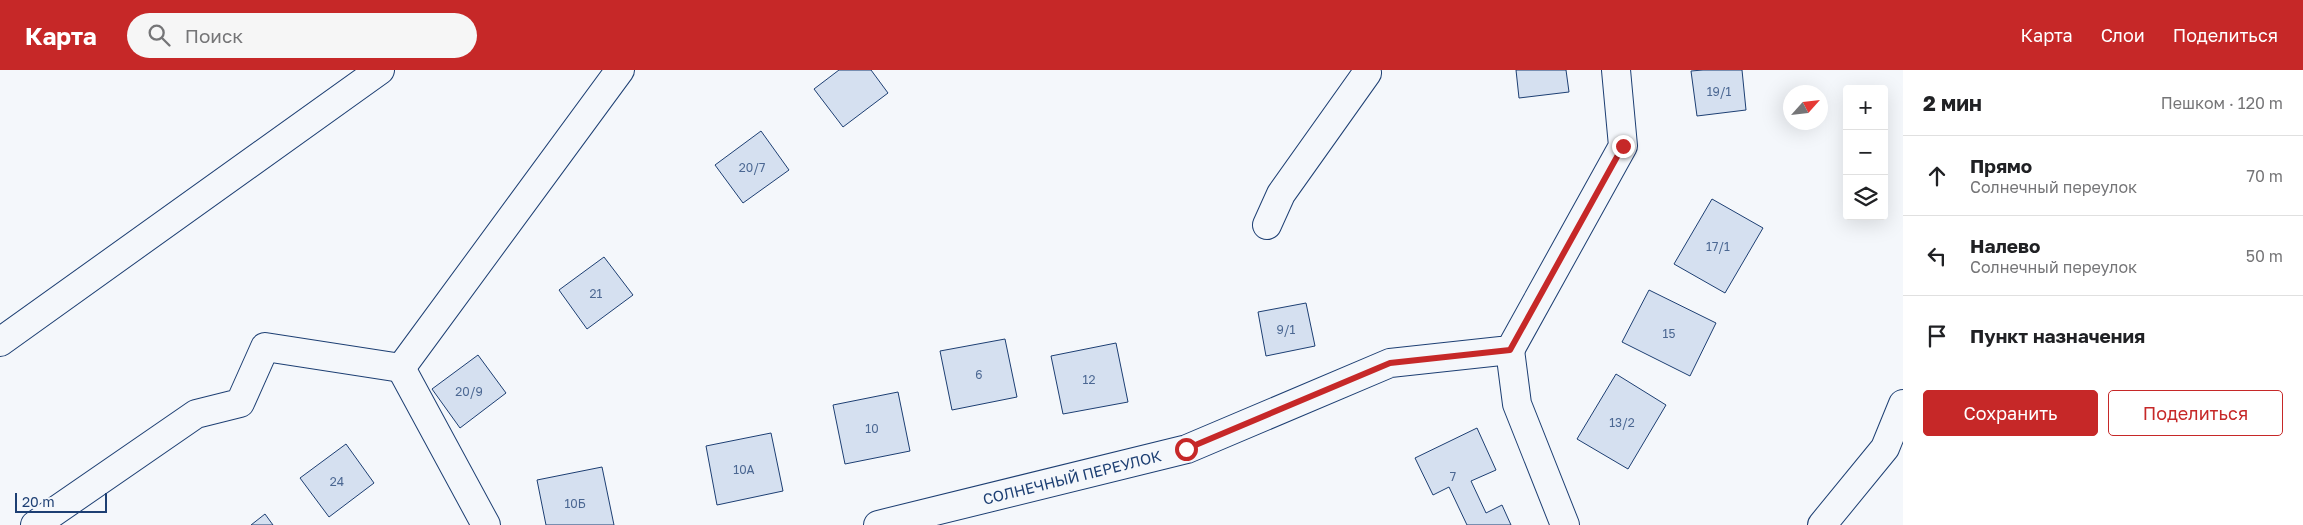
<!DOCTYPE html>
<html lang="ru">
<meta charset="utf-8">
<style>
body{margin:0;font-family:"Golos Text",sans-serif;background:#f6f6f6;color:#202124}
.controls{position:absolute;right:15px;top:15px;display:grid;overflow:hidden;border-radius:5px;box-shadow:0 5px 20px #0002}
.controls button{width:45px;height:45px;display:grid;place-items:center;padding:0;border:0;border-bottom:1px solid #e0e0e0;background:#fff;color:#202124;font:25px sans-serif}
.compass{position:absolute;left:1783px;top:15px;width:45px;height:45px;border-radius:50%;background:#fff;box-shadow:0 5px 20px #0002;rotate:63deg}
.scale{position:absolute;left:15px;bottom:12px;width:92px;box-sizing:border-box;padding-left:5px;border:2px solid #1d3f73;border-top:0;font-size:14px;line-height:18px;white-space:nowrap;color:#1d3f73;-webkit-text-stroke:4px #f4f7fb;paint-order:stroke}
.stop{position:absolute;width:15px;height:15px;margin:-11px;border:4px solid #c62828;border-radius:50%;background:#fff}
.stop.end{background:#c62828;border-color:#fff;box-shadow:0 1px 5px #0008}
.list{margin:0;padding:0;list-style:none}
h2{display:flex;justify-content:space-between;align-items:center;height:65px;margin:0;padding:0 20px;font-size:21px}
h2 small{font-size:16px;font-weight:400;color:#757577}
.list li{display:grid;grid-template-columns:32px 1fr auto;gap:15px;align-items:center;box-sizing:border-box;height:80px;padding:0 20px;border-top:1px solid #e0e0e0}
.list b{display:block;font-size:19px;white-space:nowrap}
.list p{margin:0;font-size:16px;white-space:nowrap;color:#757577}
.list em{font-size:16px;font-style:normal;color:#757577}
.actions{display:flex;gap:10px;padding:15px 20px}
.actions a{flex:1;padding:11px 0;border:1px solid #c62828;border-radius:5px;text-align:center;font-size:18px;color:#c62828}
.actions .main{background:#c62828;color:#fff}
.icon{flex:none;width:28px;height:28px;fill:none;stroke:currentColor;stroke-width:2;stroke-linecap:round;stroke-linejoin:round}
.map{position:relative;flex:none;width:1903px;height:455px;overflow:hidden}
header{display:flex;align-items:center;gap:30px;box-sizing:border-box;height:70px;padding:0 25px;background:#c62828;color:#fff}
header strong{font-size:24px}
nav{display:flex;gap:28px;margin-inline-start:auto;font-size:18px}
.search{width:350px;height:45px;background:#f6f6f6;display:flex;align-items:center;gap:12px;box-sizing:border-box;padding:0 18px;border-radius:28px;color:#757577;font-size:19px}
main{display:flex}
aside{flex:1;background:#fff}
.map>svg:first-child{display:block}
.building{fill:#d5e0f0;stroke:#1d3f73}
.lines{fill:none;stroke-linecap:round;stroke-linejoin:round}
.minor-casing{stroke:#1d3f73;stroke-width:30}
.highway-casing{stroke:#1d3f73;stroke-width:30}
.minor{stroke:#f4f7fb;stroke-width:28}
.highway{stroke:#f4f7fb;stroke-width:28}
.route{stroke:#c62828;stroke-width:6}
.labels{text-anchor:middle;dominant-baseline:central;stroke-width:4;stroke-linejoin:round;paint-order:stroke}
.number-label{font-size:12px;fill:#4b6792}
.street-label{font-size:15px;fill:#1d3f73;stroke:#f4f7fb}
</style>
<header>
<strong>Карта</strong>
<div class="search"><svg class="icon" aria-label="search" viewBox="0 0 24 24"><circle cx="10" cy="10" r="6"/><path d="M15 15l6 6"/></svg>Поиск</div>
<nav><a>Карта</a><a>Слои</a><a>Поделиться</a></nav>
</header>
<main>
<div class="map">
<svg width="1903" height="455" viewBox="0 0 1903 455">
<rect width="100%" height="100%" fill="#f4f7fb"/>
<g class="building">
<polygon points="839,0 871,0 888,23 843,57 814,19"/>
<polygon points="1516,0 1566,0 1569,22 1519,28"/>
<polygon points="1703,0 1742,0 1746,40 1697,46 1691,1"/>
<polygon points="761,61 789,100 743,133 715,95"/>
<polygon points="1712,129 1763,158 1725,223 1674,194"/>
<polygon points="604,187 633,225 587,259 559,220"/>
<polygon points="1649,220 1716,253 1690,306 1622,272"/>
<polygon points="1306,233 1315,276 1266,286 1258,242"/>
<polygon points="1005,269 1017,327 952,340 940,281"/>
<polygon points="1116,273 1128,332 1063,344 1051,286"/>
<polygon points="478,285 506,323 460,358 432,319"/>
<polygon points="1616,304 1666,335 1628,399 1577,369"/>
<polygon points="898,322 910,381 845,394 833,335"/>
<polygon points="1477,358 1496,400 1471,411 1486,443 1502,435 1511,455 1467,455 1449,417 1433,425 1415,388"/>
<polygon points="771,363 783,421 717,435 706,376"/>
<polygon points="346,374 374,413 329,447 300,408"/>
<polygon points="602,397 614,455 546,455 537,410"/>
<polygon points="265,444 273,455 251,455"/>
</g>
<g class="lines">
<defs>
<g id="minor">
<polyline points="1267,155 1281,124 1367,3 1366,0"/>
<polyline points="1510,280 1517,334 1565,455"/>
<polyline points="401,298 486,455"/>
<polyline points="35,455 196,344 240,333 265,277 401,298 620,0"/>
<polyline points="878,455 1187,379 1390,293 1510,280 1623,76 1616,0"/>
<polyline points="1822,455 1885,378 1903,334"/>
</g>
<polyline id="highway" points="0,272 380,0"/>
</defs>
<use href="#minor" class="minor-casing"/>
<use href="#highway" class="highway-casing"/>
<use href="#minor" class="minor"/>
<use href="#highway" class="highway"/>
</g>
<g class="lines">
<polyline class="route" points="1186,379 1390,293 1510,280 1623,76"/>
</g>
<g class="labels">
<g class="number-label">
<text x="1719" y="21">19/1</text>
<text x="752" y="97">20/7</text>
<text x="1718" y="176">17/1</text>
<text x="596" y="223">21</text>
<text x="1286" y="259">9/1</text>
<text x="1669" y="263">15</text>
<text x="979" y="304">6</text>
<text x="1089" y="309">12</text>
<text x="469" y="321">20/9</text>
<text x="1622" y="352">13/2</text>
<text x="872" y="358">10</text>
<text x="744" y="399">10А</text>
<text x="1453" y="406">7</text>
<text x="337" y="411">24</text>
<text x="575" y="433">10Б</text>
</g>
<g class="street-label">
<text transform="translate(1072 407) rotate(-14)">СОЛНЕЧНЫЙ ПЕРЕУЛОК</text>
</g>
</g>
</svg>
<div class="controls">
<button>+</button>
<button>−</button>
<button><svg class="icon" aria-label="layers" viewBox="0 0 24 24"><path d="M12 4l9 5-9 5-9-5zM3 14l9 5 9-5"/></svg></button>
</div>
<svg class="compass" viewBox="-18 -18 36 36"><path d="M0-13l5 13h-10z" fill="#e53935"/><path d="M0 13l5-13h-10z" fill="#757577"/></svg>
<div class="scale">20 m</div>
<div class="stop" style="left:1186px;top:379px"></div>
<div class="stop end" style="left:1623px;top:76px"></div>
</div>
<aside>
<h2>2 мин<small>Пешком · 120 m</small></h2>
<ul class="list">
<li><svg class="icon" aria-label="ahead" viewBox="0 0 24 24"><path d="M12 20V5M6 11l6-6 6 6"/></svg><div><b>Прямо</b><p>Солнечный переулок</p></div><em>70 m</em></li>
<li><svg class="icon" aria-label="left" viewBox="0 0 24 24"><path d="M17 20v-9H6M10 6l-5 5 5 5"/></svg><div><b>Налево</b><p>Солнечный переулок</p></div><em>50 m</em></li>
<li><svg class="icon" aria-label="arrive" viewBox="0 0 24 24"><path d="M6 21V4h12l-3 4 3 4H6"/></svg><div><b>Пункт назначения</b></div></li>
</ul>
<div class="actions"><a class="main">Сохранить</a><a>Поделиться</a></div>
</aside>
</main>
